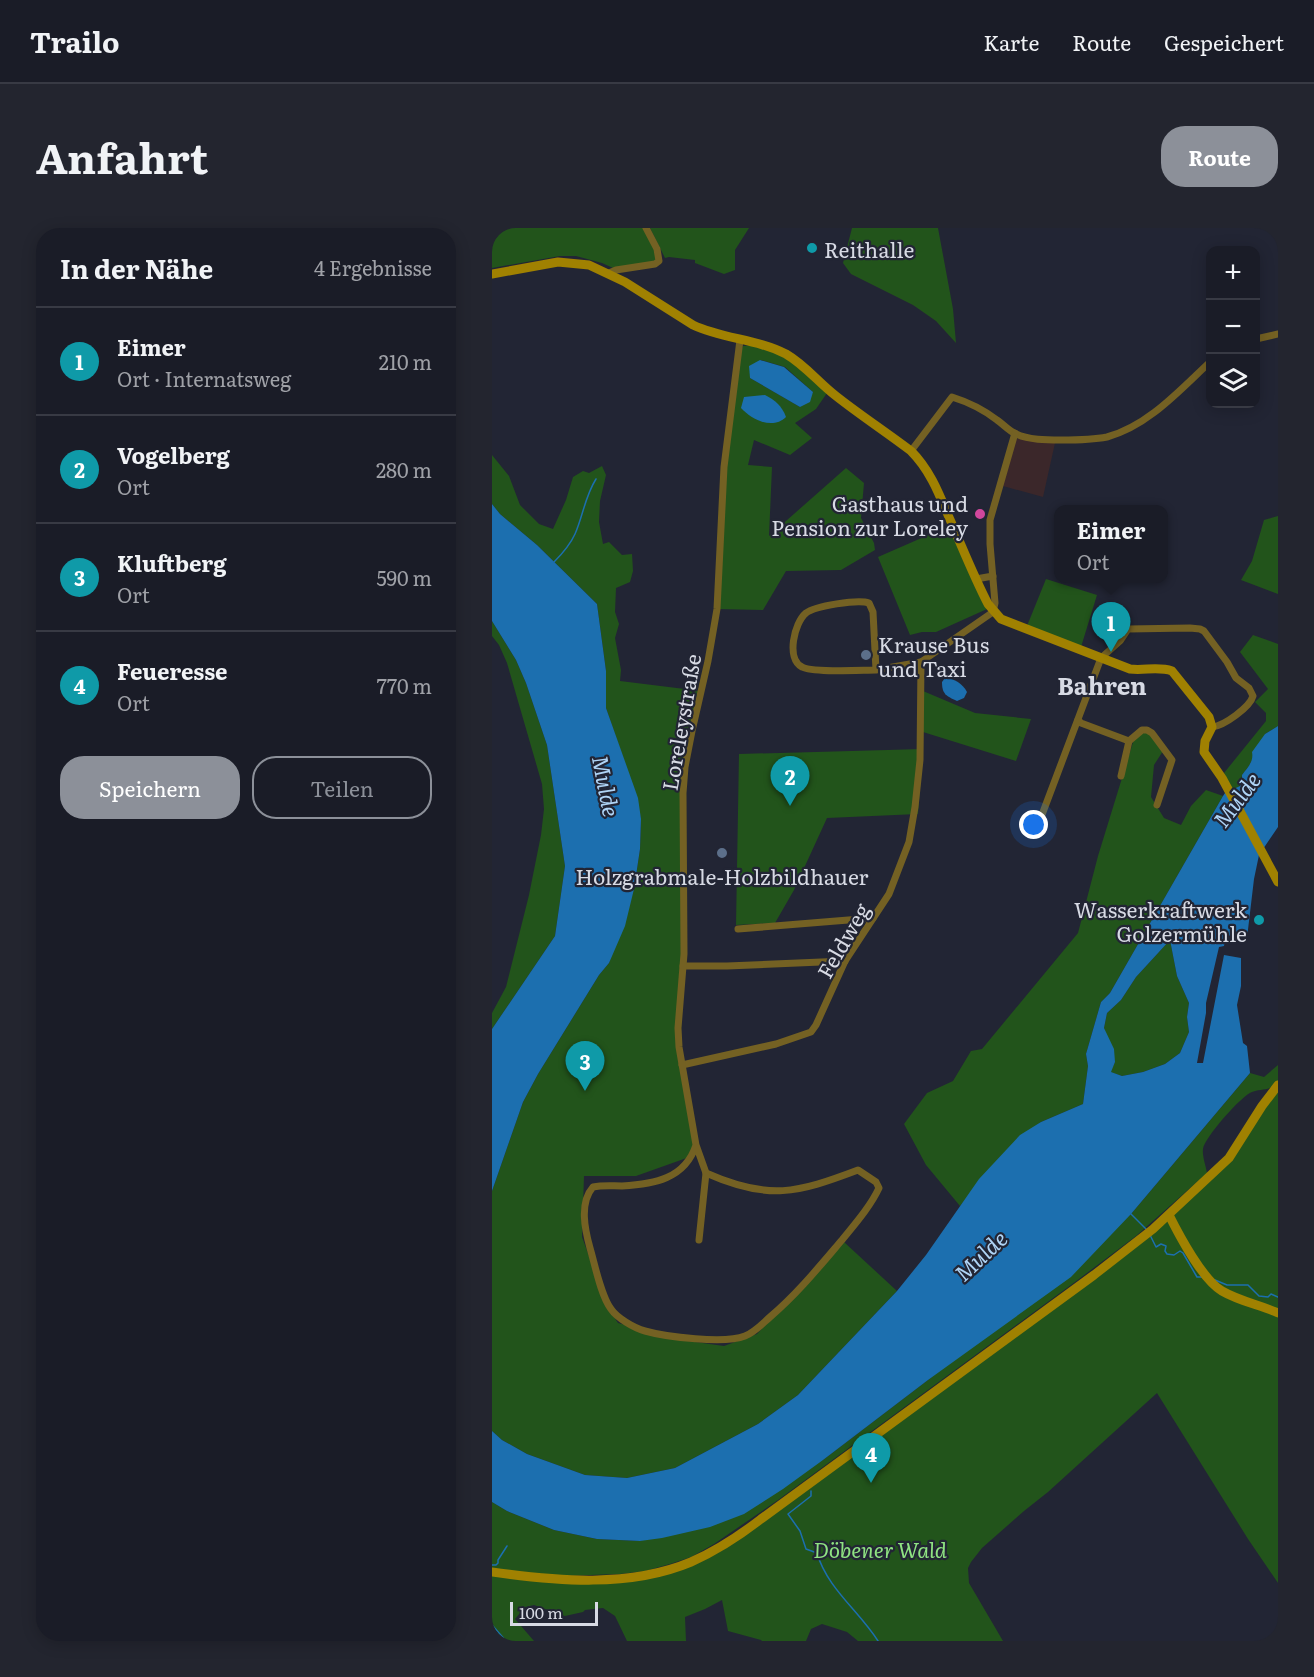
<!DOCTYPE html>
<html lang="de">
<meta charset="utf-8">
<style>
body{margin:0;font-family:Literata,serif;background:#23252f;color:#f1f3f6}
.controls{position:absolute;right:18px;top:18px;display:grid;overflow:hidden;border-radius:12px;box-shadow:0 3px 15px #0003}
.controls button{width:54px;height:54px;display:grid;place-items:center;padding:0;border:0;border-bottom:2px solid #383a44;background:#1a1c27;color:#f1f3f6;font:30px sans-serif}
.scale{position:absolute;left:18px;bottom:15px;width:88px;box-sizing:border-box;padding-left:6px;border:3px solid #d7dae4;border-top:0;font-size:16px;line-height:21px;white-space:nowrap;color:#d7dae4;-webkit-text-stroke:4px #222534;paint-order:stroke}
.you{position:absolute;left:542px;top:597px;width:21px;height:21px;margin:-15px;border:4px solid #fff;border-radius:50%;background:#1a73e8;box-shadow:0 0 0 9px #1a73e833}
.badge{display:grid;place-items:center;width:39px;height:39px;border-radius:50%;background:#8c9099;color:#fff;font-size:20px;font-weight:700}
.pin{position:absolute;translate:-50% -50px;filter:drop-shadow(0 2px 3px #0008)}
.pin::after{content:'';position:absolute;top:32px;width:21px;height:18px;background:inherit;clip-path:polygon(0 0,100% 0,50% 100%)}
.popup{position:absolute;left:562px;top:277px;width:114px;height:78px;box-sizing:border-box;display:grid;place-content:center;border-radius:12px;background:#1a1c27;filter:drop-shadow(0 2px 4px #0005);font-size:20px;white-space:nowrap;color:#9fa1a7}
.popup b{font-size:22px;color:#f1f3f6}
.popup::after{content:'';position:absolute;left:50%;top:100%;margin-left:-12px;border:12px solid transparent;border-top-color:#1a1c27}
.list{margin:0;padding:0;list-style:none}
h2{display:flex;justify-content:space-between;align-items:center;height:78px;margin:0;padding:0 24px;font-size:26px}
h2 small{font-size:20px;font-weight:400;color:#9fa1a7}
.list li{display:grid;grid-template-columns:39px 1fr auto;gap:18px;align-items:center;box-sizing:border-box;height:108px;padding:0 24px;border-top:2px solid #383a44}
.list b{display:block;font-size:22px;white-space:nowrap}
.list p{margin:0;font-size:20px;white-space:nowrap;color:#9fa1a7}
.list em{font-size:20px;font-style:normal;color:#9fa1a7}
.actions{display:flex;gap:12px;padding:18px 24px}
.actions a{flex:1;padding:14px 0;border:2px solid #8c9099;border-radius:24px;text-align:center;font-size:21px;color:#8c9099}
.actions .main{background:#8c9099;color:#fff}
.icon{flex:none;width:33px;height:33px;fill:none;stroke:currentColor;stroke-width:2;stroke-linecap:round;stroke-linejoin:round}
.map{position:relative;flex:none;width:786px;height:1413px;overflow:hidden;border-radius:24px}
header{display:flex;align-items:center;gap:36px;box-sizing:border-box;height:84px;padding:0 30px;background:#1a1c27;border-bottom:2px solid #383a44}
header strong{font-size:28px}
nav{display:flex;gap:33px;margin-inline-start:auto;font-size:21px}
.intro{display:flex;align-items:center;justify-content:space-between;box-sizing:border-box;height:144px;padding:0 36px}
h1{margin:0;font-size:42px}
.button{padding:15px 27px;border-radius:24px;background:#8c9099;color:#fff;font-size:21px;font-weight:700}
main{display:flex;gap:36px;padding:0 36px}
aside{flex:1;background:#1a1c27;border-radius:24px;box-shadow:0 3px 15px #0003}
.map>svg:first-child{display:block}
.education{fill:#3b272a}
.green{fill:#22541b;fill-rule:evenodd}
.water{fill:#1c6faf;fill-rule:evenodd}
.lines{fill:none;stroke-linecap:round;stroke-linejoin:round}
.stream{stroke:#1c6faf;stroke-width:1.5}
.street{stroke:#746123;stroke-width:7}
.secondary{stroke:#a08101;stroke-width:9}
.culture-dot{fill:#0f9aa8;stroke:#222534;stroke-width:2}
.hotel-dot{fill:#d1479c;stroke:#222534;stroke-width:2}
.service-dot{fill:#5c6f8a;stroke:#222534;stroke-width:2}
.labels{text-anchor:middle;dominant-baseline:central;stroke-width:4.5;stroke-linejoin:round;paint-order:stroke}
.poi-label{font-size:21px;fill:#d7dae4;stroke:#222534;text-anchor:start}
.street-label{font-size:21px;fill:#d7dae4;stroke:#222534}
.park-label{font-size:21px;font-style:italic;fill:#8fe382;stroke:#222534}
.water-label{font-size:22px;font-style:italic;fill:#afd4f6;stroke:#222534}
.quarter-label{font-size:24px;font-weight:bold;fill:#d7dae4;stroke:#222534}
</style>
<header>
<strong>Trailo</strong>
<nav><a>Karte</a><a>Route</a><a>Gespeichert</a></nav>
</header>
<div class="intro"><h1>Anfahrt</h1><a class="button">Route</a></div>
<main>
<aside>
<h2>In der Nähe<small>4 Ergebnisse</small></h2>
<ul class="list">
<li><span class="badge" style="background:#0f9aa8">1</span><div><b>Eimer</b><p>Ort · Internatsweg</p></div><em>210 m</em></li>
<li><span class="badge" style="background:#0f9aa8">2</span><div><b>Vogelberg</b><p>Ort</p></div><em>280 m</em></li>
<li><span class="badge" style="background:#0f9aa8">3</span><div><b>Kluftberg</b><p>Ort</p></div><em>590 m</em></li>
<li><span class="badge" style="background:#0f9aa8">4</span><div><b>Feueresse</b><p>Ort</p></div><em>770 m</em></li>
</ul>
<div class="actions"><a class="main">Speichern</a><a>Teilen</a></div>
</aside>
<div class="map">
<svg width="786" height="1413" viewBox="0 0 786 1413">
<rect width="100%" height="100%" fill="#222534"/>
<polygon class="education" points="528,210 563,215 551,269 511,258 523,212"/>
<g class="green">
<polygon points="0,0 153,0 164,25 165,31 161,35 121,40 110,35 84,28 68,28 0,40"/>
<polygon points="158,0 257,0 243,22 243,42 232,46 203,35 203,32 177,29 173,30"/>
<polygon points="360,0 446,0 461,81 464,115 444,93 421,77 359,46 351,35"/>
<path d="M251 118C286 115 311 144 335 165L324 181 303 195 320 210 298 227 262 212 256 237 280 239 277 308 354 240 372 255 369 290 382 315 383 322 349 342 294 343 271 382 225 381 235 212 248 126ZM269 132 293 139 321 164 308 179 258 150Z"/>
<polygon points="0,227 17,248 28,277 47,296 61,301 74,272 81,249 91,243 97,245 110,238 114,247 108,273 107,294 111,316 117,314 130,327 140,326 141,343 138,354 124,360 123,384 127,396 123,410 129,442 128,453 209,463 194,531 193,739 187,831 203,927 144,948 92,948 90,1009 116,1080 126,1095 196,1113 232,1118 265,1106 352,1014 405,1063 306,1167 266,1196 183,1240 135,1250 93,1247 35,1226 10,1212 0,1203 0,963 31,874 46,846 107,747 117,735 142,661 148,621 149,591 135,541 114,480 114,443 105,376 45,317 8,286 0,276"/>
<polygon points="786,288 786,366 749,352 760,333 772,292"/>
<polygon points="457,298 495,381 444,404 430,404 418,407 386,329"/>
<polygon points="554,351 605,367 589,419 535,398"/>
<polygon points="0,393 24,432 34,455 55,517 73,638 63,708 0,801 0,785 14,759 37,667 49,607 52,581 50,556 15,435 7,417 0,408"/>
<polygon points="761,407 786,416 786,498 773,506 757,538 750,547 748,558 741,562 732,545 774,493 774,485 763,474 776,461 748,424"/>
<polygon points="431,463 483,485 539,491 524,533 431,504"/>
<polygon points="654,504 660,508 671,523 662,537 659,569 672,590 689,597 699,578 714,562 731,568 618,765 609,774 594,826 596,838 591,876 549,894 508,929 468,978 434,937 412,896 435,865 461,853 479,823 490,821 586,705 606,628 642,511 649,506"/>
<polygon points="431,521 426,586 335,590 302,662 283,695 244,697 247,526"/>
<polygon points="678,712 685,748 697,775 695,789 697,804 688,825 673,836 651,844 630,848 618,844 623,834 612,800 615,785 629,772 644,749"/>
<path d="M786 837V854C777 864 772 860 760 864 750 867 712 910 711 921 710 928 714 938 715 945L644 1008 583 1054 286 1272 222 1316 199 1329 178 1336 153 1343 128 1346 69 1348 0 1341V1274L15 1283 62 1302 105 1311 148 1313 331 1232 436 1152 639 986 758 845 772 849Z"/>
<polygon points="786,862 786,1355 756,1311 665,1165 556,1264 532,1283 490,1320 479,1334 476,1340 477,1355 511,1413 366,1413 355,1404 330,1396 319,1401 314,1413 270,1413 269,1412 236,1403 230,1372 213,1381 193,1389 194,1413 135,1413 123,1388 111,1380 93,1382 91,1384 73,1388 42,1377 33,1379 23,1391 42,1413 0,1413 0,1347 124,1354 231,1322 714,957"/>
</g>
<g class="water">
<polygon points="268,132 292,139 321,164 318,174 308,179 258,150 257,138"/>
<path d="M273 167C283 172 290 178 294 189 281 202 260 192 249 180L252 169Z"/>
<polygon points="0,276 8,286 45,317 105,376 114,443 114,480 146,570 149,591 148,621 142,661 133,698 117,735 107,747 46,846 31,874 0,963 0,801 63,708 73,638 55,517 34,455 24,432 0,393"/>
<path d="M453 450C463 451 470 455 475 464L472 470 465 473C454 468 450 466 450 454Z"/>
<path d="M786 498V599L767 627 762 651 755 710 734 707 732 718 727 719 714 775V785L705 835H711L732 727 749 730V758L745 777 751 815 755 818 758 845 639 986 579 1049 436 1152 331 1232 291 1261 252 1286 218 1299 170 1310 148 1313 105 1311 62 1302 15 1283 0 1274V1203L10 1212 35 1226 93 1247 135 1250 183 1240 266 1196 306 1167 405 1063 434 1027 487 951 528 907 549 894 591 876 596 838 594 826 609 774 618 765 731 568 733 565 748 558 750 552V547C755 540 762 534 760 524L773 506ZM678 712 685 748 697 775 695 789 697 804 688 825 673 836 651 844 630 848 619 844 623 834 622 821 612 800 615 785 629 772 644 749Z"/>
</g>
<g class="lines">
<g class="stream">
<path d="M62 334C71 325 78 317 83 306 91 288 93 268 104 251"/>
<polyline points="638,985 654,1001"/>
<polyline points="658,1007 664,1019 669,1016 674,1018 673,1023 675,1026 682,1027 688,1023 691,1025 705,1049 710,1049"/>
<polyline points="723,1052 735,1057 756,1057 767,1068 776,1069 779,1066 786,1069"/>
<path d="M319 1263V1268L296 1286 308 1303 314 1321 325 1325C335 1360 367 1383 386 1413"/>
<polyline points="0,1337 4,1337 6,1335 6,1332 15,1318"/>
<polyline points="0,1397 14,1413"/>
</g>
<g class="street">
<polyline points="117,45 124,42 163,36 167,33 165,21 154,0"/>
<polyline points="764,111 786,106"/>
<path d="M419 223 460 169C476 174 492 182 505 192 511 196 517 203 524 206 536 212 555 212 569 212 584 212 600 212 615 209 656 198 688 162 718 134"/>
<polyline points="484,351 501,348"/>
<path d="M384 442C370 442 321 445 310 439 294 431 302 395 314 385 323 378 366 371 377 375L381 384 384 442 429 434 501 384 503 375 498 316V292L523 205"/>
<polyline points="586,492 589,495 637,513"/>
<polyline points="629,548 637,513 650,502 655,502 660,505 680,532 665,577"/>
<path d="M545 600 609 430 628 413 636 401 698 400 708 401 712 403 735 434 744 450 757 460 761 468C758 479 732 498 720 499"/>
<polyline points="246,701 381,690"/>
<polyline points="191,738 235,738 353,733"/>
<polyline points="190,837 284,816 319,804 324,797 353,733 397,666 417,614 423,579 428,532 429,434"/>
<path d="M204 917C193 951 162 956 130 958 120 958 111 957 101 959 87 975 93 1002 98 1020 103 1037 109 1068 119 1081 125 1090 142 1100 153 1103 174 1109 233 1116 253 1108 263 1104 270 1096 278 1089 305 1066 327 1039 350 1012 363 996 378 979 387 960L384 954 366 942C305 965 277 973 214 945L204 917 187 819 186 800 192 726 191 565 193 539 200 503 216 433 225 381 232 239 248 112"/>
<polyline points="207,1012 214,945"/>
</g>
<g class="secondary">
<path d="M0 46 66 34 97 37 133 54 201 97C231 111 265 111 294 126 313 137 327 155 344 168 368 187 394 204 419 223 437 241 446 263 456 287 469 316 481 347 496 376L509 391 638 441C652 443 666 438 680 443L717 489 720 499 713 513 712 524 730 550 786 654"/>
<path d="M677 987C687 1007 711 1052 730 1063 747 1073 768 1077 786 1085"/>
<path d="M0 1344C65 1353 137 1360 199 1334 224 1323 247 1308 269 1291L602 1047 661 1001 737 930 770 878 786 857"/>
</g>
</g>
<g class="culture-dot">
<circle cx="320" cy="20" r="6"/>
<circle cx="767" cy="692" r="6"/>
</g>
<circle class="hotel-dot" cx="488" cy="286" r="6"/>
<g class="service-dot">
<circle cx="374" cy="427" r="6"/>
<circle cx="230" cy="625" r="6"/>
</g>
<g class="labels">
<g class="poi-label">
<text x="332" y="20">Reithalle</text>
<text x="476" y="274" text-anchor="end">Gasthaus und<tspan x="476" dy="24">Pension zur Loreley</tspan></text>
<text x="386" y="415">Krause Bus<tspan x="386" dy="24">und Taxi</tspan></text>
<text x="230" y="647" text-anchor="middle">Holzgrabmale-Holzbildhauer</text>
<text x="755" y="680" text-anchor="end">Wasserkraftwerk<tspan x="755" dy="24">Golzermühle</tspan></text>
</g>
<g class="street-label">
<text transform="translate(188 494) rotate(-80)">Loreleystraße</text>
<text transform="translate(350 712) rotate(-60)">Feldweg</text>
</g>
<g class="park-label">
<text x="388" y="1320">Döbener Wald</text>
</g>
<g class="water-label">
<text transform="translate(115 558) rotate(79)">Mulde</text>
<text transform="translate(744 571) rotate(-53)">Mulde</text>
<text transform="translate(488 1027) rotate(-43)">Mulde</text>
</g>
<g class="quarter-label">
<text x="610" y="456">Bahren</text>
</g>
</g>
</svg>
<div class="controls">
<button>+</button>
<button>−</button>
<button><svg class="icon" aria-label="layers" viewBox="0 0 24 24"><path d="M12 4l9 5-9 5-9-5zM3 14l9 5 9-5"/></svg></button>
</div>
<div class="scale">100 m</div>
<div class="you"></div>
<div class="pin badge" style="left:619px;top:424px;background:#0f9aa8">1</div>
<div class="popup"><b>Eimer</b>Ort</div>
<div class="pin badge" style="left:298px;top:578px;background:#0f9aa8">2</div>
<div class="pin badge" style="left:93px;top:863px;background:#0f9aa8">3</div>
<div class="pin badge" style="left:379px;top:1255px;background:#0f9aa8">4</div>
</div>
</main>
